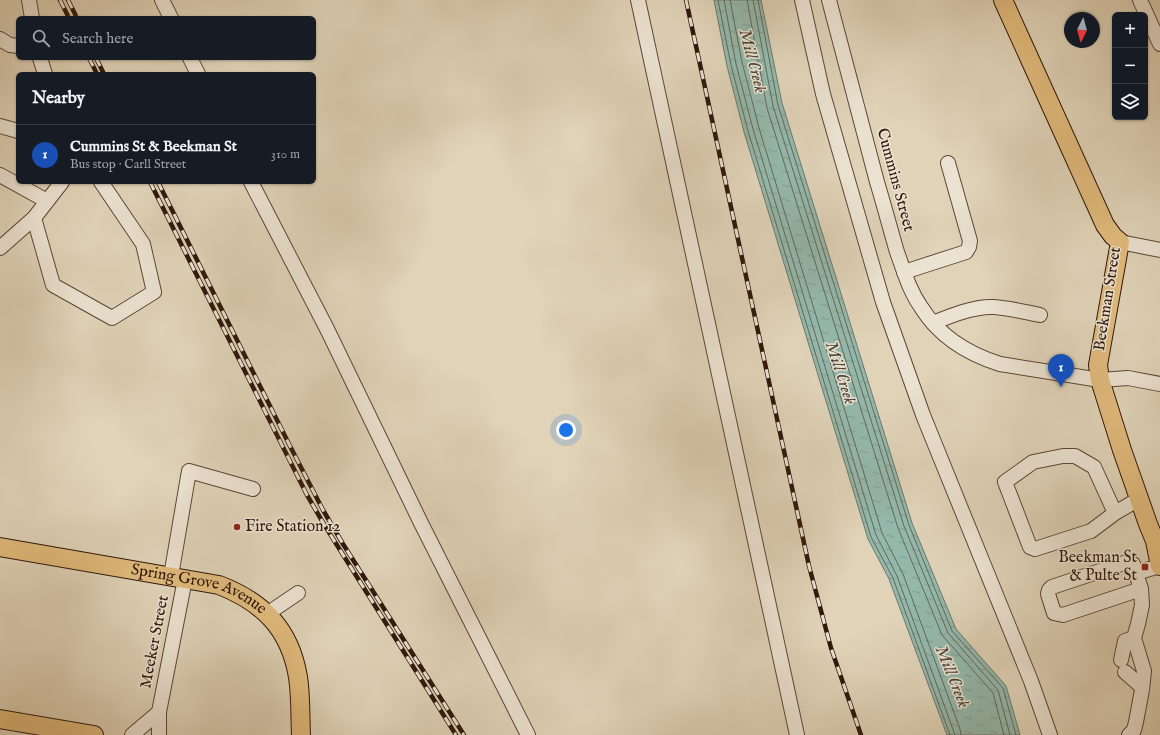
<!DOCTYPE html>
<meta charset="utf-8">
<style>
body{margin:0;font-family:"IM FELL English",serif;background:#242831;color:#f1f3f6}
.controls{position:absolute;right:12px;top:12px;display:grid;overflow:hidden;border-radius:6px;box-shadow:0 1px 3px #0004}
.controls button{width:36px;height:36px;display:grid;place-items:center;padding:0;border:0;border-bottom:1px solid #363941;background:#171b24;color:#f1f3f6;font:20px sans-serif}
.compass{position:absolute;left:1064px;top:12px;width:36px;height:36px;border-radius:50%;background:#171b24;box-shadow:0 1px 3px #0004;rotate:186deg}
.you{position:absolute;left:566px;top:430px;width:14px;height:14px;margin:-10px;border:3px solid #fff;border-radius:50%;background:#1a73e8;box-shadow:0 0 0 6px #1a73e833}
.badge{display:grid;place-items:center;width:26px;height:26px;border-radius:50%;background:#2563eb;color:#fff;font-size:13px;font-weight:700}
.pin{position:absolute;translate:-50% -33px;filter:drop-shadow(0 1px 2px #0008)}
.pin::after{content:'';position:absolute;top:21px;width:14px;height:12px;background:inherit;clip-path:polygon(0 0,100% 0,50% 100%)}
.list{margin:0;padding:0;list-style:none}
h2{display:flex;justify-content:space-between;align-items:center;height:52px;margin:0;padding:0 16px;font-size:17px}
h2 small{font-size:13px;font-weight:400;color:#9ea1a6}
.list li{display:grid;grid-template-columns:26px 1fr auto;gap:12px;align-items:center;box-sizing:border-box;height:60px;padding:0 16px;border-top:1px solid #363941}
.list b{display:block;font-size:15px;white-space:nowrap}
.list p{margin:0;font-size:13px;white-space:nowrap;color:#9ea1a6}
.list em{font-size:13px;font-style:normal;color:#9ea1a6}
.icon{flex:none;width:22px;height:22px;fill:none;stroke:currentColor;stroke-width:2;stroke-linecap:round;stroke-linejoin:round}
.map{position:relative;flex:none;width:1160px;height:735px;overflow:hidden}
.search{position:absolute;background:#171b24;box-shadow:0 1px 3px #0004;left:16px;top:16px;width:300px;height:44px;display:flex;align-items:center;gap:10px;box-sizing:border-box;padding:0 14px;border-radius:6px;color:#9ea1a6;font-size:15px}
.panel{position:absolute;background:#171b24;box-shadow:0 1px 3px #0004;left:16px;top:72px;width:300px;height:112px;border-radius:6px}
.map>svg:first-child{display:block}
.water{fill:url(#water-ripples);stroke:#6c786b}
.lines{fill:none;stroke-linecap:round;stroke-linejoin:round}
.shore{stroke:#62685b;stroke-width:1}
.minor-casing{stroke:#5b4636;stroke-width:16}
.major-casing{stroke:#2f170b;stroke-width:20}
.minor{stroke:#ebe2d1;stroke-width:14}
.major{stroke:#e0ba7c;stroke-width:18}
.rail-casing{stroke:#2f170b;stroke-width:4.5}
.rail{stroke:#ebe2d1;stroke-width:3;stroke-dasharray:9;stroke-linecap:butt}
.poi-dot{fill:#8f2418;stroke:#ebe2d1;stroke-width:1.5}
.labels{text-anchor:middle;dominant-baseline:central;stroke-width:3;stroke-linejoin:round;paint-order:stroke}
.street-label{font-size:16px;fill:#2f170b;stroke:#ebe2d1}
.poi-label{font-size:16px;fill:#2f170b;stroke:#ebe2d1;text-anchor:start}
.water-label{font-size:17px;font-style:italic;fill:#4d473b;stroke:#ebe2d1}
</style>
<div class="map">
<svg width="1160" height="735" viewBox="0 0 1160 735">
<defs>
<pattern id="water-ripples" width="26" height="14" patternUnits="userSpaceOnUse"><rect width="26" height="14" fill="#94b8ab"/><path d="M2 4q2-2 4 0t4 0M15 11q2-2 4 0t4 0" fill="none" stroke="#809d92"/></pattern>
</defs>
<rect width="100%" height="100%" fill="#e0d3b8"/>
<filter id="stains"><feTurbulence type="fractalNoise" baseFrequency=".005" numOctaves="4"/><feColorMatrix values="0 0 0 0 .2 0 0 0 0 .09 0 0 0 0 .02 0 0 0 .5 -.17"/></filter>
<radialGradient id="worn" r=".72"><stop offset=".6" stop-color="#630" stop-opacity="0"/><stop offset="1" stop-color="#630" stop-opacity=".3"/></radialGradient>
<polygon class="water" points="714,0 761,0 782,103 912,523 956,629 1006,686 1020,735 947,735 889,579 868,539 744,132 727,66"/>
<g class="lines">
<g class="shore">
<polyline points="718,0 731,65 748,131 871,537 893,578 950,735"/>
<polyline points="724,0 736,64 753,129 876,535 897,576 955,735"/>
<polyline points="730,0 742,62 759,128 882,533 903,574 960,729 961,735"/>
<polyline points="747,0 767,108 898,528 942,635 993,693 1004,735"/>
<polyline points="753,0 773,106 904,526 948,633 998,690 1010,735"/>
<polyline points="758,0 778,105 909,525 952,631 1003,688 1016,735"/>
</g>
<defs>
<g id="minor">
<polyline points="29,0 32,18"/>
<polyline points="162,0 171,18"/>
<polyline points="638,0 797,735"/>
<polyline points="802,0 823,94 883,302 923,415 1031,681 1050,735"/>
<path d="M829 0C845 61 861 121 877 182 884 205 890 228 897 252 904 271 909 290 921 307 939 336 968 354 1000 364L1100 380 1128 378 1160 384"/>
<polyline points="1140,0 1160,44"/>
<polyline points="0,39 10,45 18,46"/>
<polyline points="40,58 45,74"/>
<polyline points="190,58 198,74"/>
<polyline points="0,126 18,131"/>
<polyline points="0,175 47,201"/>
<polyline points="62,182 34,218 53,285 112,318 154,292 143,244 101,182"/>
<polyline points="251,182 327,329 421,523 528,735"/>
<polyline points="1120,242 1160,250"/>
<polyline points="0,248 34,218"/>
<polyline points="904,272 966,252 969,247 970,241 948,163"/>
<path d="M933 323C950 316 974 306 994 307 1009 308 1025 312 1040 315"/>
<polyline points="1115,513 1094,467 1075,456 1063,456 1033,462 1005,482 1030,547 1035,549 1091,531 1115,513 1139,499"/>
<polyline points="1136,573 1133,564 1129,562 1124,563 1052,587 1049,590 1048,594 1054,613 1063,615 1141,589"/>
<polyline points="171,576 189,471 253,489"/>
<polyline points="267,614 298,593"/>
<polyline points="1121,660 1125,641 1134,638"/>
<polyline points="1125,672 1142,687"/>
<polyline points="132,735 159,712"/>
<polyline points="159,735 159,712 185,579"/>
<polyline points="1129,735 1134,730 1136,722 1142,690 1144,671 1134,638 1138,624 1142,605 1141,589 1136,573 1160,566"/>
</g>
<g id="major">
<polyline points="1003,0 1105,225 1113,236 1120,242 1098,365 1100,380 1122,450 1148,524 1155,541 1160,566"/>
<path id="s1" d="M0 547 219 585C263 602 290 629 298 677 301 696 300 716 301 735"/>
<polyline points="0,719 94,735"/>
</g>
</defs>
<use href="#minor" class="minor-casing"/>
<use href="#major" class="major-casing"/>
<use href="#minor" class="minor"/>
<use href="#major" class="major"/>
<defs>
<g id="rail">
<polyline points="60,0 69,18"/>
<polyline points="68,0 77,18"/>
<polyline points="686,0 809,566 831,648 861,735"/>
<polyline points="89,58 97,74"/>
<polyline points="96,58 104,74"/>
<polyline points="150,182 307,495 325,526 456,735"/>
<polyline points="158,182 290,446 323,510 343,544 464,735"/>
</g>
</defs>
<use href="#rail" class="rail-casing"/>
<use href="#rail" class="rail"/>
</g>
<g class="poi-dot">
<circle cx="237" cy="527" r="4"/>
<rect x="1141" y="563" width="8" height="8" rx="2"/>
</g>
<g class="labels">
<g class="street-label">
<text transform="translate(895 180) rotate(75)">Cummins Street</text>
<text transform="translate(1108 299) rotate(-81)">Beekman Street</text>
<text stroke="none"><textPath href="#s1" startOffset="204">Spring Grove Avenue</textPath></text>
<text transform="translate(155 642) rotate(-79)">Meeker Street</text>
</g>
<g class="poi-label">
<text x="245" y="527">Fire Station 12</text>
<text x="1137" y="558" text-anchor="end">Beekman St<tspan x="1137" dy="18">&amp; Pulte St</tspan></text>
</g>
<g class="water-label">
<text transform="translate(752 61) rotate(75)">Mill Creek</text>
<text transform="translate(840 373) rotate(72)">Mill Creek</text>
<text transform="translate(952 677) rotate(68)">Mill Creek</text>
</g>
</g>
<rect width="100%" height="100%" filter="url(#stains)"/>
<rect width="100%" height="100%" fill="url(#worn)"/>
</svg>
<div class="controls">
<button>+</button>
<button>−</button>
<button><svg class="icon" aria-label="layers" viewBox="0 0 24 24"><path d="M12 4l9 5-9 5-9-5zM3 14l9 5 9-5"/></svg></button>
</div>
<svg class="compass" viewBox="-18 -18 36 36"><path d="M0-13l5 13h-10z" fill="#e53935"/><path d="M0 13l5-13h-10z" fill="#9ea1a6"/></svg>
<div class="you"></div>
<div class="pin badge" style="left:1061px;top:387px;background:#1a4fb4">1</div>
<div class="search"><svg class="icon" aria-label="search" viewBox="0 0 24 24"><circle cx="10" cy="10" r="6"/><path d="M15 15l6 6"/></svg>Search here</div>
<section class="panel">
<h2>Nearby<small></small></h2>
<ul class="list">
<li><span class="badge" style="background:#1a4fb4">1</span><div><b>Cummins St &amp; Beekman St</b><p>Bus stop · Carll Street</p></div><em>310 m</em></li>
</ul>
</section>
</div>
